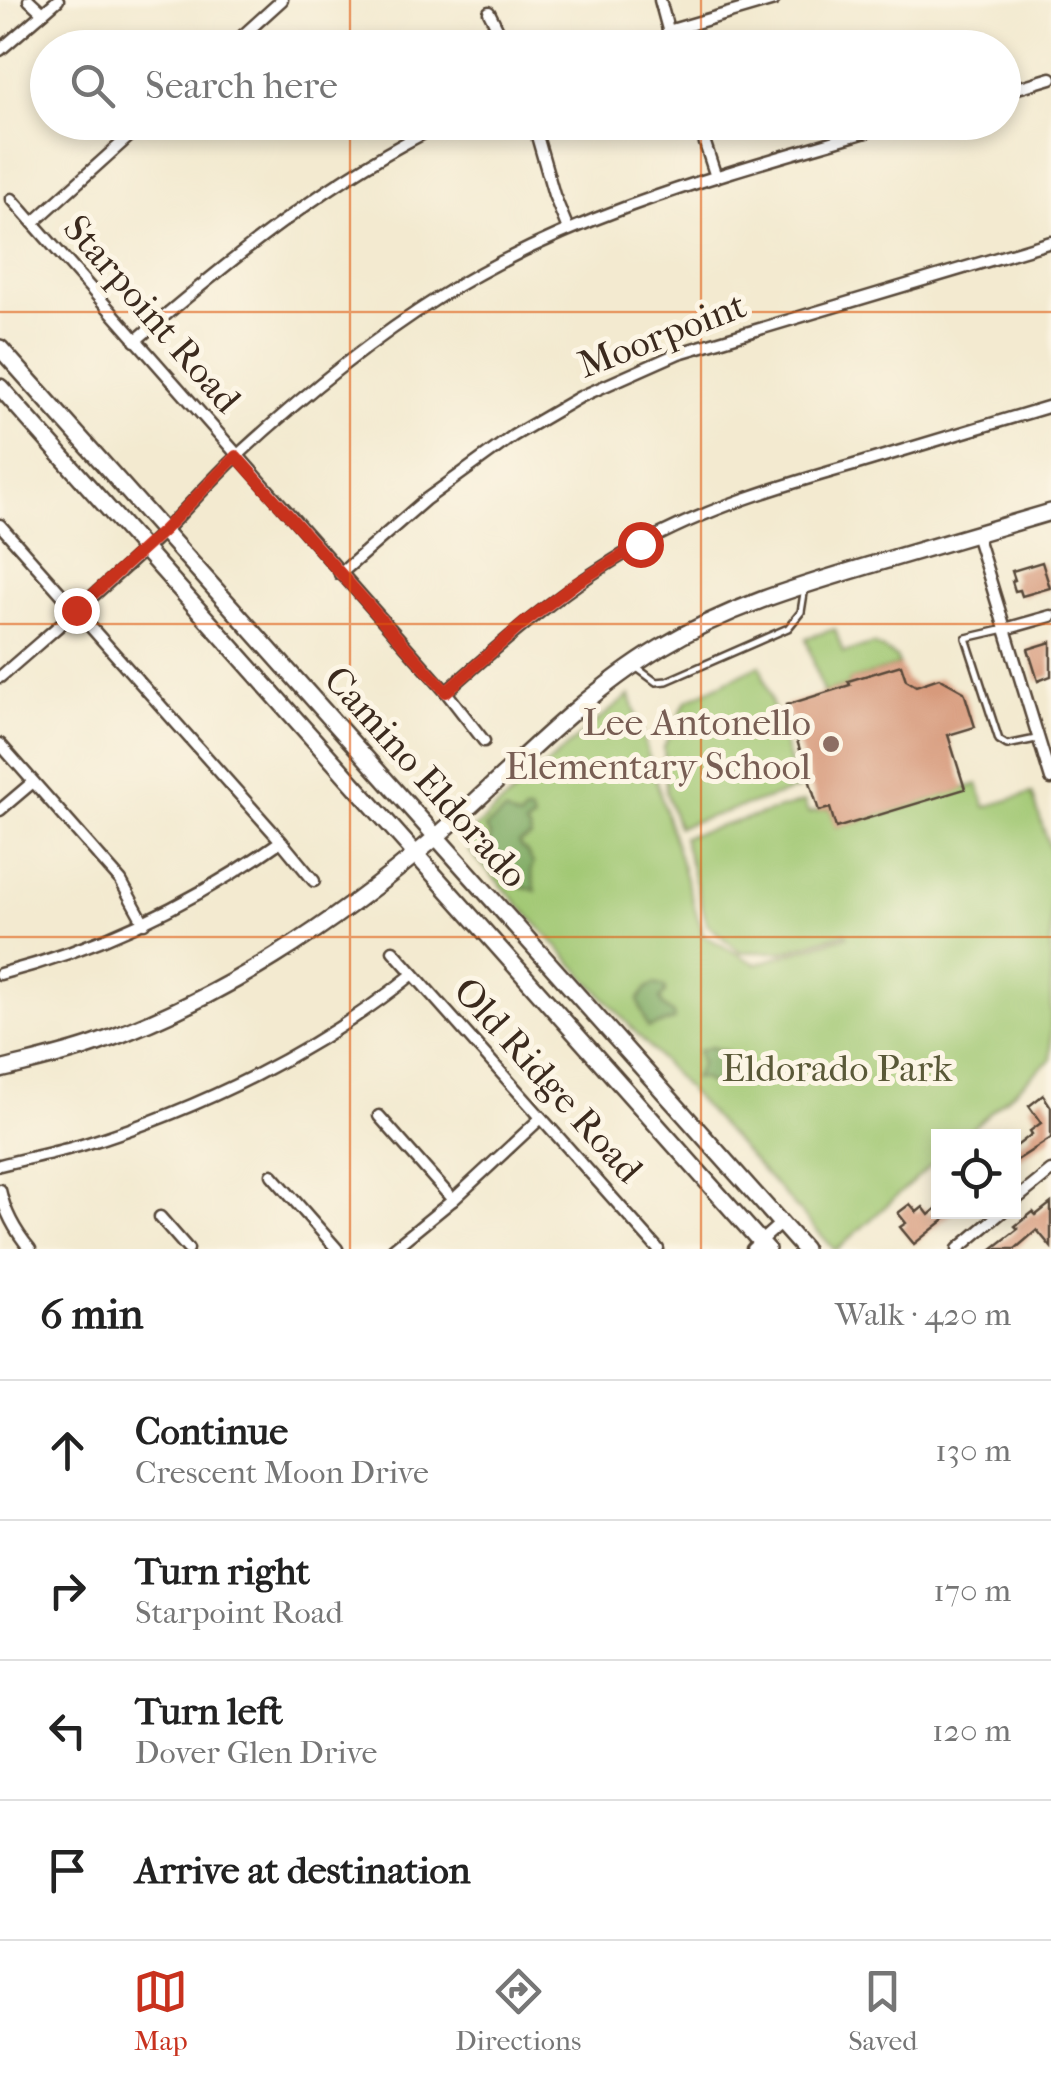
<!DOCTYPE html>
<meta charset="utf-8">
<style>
body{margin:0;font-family:"IM FELL French Canon",serif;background:#f2f2f2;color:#222}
.controls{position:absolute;right:30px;bottom:30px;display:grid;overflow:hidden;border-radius:0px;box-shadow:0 5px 15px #0003}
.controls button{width:90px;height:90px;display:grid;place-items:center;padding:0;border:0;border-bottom:2px solid #e0e0e0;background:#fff;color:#222;font:50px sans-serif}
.stop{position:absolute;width:30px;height:30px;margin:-22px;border:8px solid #c8321e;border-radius:50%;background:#fff}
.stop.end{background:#c8321e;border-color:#fff;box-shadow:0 2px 10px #0008}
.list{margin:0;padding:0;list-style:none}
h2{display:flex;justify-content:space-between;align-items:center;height:130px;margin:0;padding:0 40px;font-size:42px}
h2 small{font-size:32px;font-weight:400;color:#767676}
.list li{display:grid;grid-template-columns:65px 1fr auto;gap:30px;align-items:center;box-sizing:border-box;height:140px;padding:0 40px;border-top:2px solid #e0e0e0}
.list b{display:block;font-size:38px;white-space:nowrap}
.list p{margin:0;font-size:32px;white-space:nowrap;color:#767676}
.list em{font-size:32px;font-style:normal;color:#767676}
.icon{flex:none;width:55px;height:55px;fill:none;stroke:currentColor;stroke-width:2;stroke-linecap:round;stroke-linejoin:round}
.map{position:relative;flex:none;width:1051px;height:1249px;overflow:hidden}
.search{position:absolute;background:#fff;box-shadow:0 5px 15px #0003;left:30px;right:30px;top:30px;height:110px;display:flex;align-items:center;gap:25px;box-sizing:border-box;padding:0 35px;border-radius:55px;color:#767676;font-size:38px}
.sheet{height:690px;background:#fff}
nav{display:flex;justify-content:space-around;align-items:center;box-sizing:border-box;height:140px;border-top:2px solid #e0e0e0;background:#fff;font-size:28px;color:#767676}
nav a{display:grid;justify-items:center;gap:5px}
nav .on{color:#c8321e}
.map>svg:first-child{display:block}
.green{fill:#a1c873;stroke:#6e7948;stroke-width:2.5}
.forest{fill:#80ac65;stroke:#5e6b42;stroke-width:2.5}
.building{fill:#d79a7b}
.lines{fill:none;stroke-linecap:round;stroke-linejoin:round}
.service-casing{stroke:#574739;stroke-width:10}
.minor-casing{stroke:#574739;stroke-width:15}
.secondary-casing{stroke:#574739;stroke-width:20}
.service{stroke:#fff;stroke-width:5}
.minor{stroke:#fff;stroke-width:10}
.secondary{stroke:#fff;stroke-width:15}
.route{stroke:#c8321e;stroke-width:12}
.grid{fill:none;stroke:#df570d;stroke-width:2.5;stroke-opacity:0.55}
.education-dot{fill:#8d6e63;stroke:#fcf5e5;stroke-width:4}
.labels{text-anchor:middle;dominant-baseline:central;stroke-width:10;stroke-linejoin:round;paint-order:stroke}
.street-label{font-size:38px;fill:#3b2a1e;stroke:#fcf5e5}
.education-label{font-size:38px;fill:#785e54;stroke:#fcf5e5;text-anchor:end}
.park-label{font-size:38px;fill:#5a5938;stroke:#fcf5e5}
</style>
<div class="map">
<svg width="1051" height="1249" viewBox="0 0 1051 1249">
<rect width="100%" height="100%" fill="#fcf5e5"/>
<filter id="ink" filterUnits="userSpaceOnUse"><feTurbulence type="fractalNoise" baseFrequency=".01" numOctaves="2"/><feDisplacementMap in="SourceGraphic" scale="20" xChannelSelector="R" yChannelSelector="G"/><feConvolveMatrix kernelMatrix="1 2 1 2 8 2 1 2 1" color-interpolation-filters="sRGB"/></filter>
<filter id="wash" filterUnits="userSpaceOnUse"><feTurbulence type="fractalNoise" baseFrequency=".0048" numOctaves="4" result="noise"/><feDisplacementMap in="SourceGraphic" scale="40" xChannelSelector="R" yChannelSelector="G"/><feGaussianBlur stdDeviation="2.25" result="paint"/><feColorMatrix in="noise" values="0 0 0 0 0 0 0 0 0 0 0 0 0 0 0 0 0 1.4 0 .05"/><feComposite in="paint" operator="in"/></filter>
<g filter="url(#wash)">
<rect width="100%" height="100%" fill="#f3ead0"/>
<g class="green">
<polygon points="835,629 843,653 874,644 896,657 899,665 849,681 850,685 823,693 806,638"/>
<polygon points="760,665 798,789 678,827 666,792 664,747 686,701"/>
<polygon points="630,695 703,935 756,964 847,936 845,933 783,952 740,952 707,924 683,837 804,802 808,813 830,808 837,828 978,784 985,807 1032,793 1051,852 1051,1059 963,1136 938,1136 938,1159 838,1249 834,1249 469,850 469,833 592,725"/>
</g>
<g class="forest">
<polygon points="505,812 519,819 525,812 530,812 534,820 525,826 530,831 531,837 519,843 521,848 526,851 533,863 531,870 536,891 517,885 506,856 494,855 489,846 491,836 485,828"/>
<polygon points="654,984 665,987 665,993 660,998 662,1005 673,1014 674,1020 648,1028 638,1000 647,988"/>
<polygon points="711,1047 728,1052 731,1063 737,1068 738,1075 735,1078 728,1077 721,1084 713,1086 702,1078 694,1079 701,1063 698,1051"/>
</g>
<g id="blocks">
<g class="building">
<polygon points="1042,562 1050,588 1022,596 1020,590 1015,591 1012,581 1015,580 1012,571"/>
<polygon points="1051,642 1051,676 1038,681 1028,649"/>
<polygon points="901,665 906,680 916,686 939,678 964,692 975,727 948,735 965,789 836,828 830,808 819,811 786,705 850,685 848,681"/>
<polygon points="1043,1095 1051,1107 1051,1138 1014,1162 1014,1148 1032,1134 1030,1131 1041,1123 1029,1106"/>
<polygon points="1051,1203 1051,1247 1037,1230 1015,1249 992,1249 1018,1229 1015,1226 1033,1212 1036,1215"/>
<polygon points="910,1204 917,1212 923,1207 929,1215 938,1207 938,1212 954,1212 914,1244 900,1227 906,1223 898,1213"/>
</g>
</g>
</g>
<g filter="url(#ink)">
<use href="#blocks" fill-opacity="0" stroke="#574739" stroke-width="2.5"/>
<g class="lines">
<defs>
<g id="service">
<polyline points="1005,629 966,638 999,740 1007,745 1036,739"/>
<polyline points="637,668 656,682 667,681 788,628 801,612 805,587"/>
</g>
<g id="minor">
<polyline points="29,0 43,13"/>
<polyline points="660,0 673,48"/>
<polyline points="489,12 507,48"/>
<polyline points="668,31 774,0"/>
<polyline points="229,48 282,0"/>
<polyline points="0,50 58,0"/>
<polyline points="1004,92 1051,78"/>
<polyline points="533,122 554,195 568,229"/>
<polyline points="698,122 716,177"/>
<polyline points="12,199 446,692 484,741"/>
<polyline points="33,223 145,122"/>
<path d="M135 341C232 258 330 178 446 122"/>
<polyline points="0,525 281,841 314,881"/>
<polyline points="976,534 1051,779"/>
<polyline points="340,574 425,500 513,436 580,397 679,353 1051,242"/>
<polyline points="1005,629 1051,616"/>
<path d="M0 677C55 629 111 582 164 531 189 506 212 479 238 455 301 397 368 342 441 296 581 208 743 169 900 122"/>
<path d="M446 692C507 638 568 584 640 545 707 508 780 486 854 465 919 445 985 426 1051 406"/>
<polyline points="0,744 121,881 144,923"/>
<polyline points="0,810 33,782"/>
<polyline points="393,951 658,1249"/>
<path d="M0 974C101 948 196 901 281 841"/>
<polyline points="379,1116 453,1200"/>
<path d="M0 1165C27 1158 55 1153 82 1145 200 1109 317 1052 413 974"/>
<polyline points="272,1175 337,1249"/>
<path d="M0 1190C5 1213 15 1231 30 1249"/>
<polyline points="1014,1201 1051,1171"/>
<polyline points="160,1217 188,1249"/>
<polyline points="393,1249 453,1200 541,1118"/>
<polyline points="752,1249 781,1223"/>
<polyline points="958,1249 1002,1212"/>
</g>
<g id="secondary">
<polyline points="0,348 804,1249"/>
<polyline points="0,387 767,1249"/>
<path d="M0 1070C31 1062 64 1055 95 1044 222 999 333 925 435 838 508 774 576 699 660 648 730 606 800 586 877 563 935 546 993 529 1051 512"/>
</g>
</defs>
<use href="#service" class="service-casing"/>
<use href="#minor" class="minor-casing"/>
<use href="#secondary" class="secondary-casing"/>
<use href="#service" class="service"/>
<use href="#minor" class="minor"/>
<use href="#secondary" class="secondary"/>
</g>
</g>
<g class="lines" filter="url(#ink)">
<polyline class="route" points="76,610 164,530 236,456 446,692 524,623 575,584 640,544"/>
</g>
<path class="grid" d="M350 0V48M701 0V48M350 122V1249M701 122V1249M0 312H1051M0 624H1051M0 937H1051"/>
<circle class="education-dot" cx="831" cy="744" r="10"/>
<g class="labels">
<g class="street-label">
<text transform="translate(152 314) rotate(49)">Starpoint Road</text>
<text transform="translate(662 335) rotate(-21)">Moorpoint</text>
<text transform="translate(426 777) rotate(48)">Camino Eldorado</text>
<text transform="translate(548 1080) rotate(48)">Old Ridge Road</text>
</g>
<g class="education-label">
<text x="811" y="722">Lee Antonello<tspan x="811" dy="44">Elementary School</tspan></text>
</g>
<g class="park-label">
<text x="837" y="1068">Eldorado Park</text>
</g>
</g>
</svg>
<div class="controls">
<button><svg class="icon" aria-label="locate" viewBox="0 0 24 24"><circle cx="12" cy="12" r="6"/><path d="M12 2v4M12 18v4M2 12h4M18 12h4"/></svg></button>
</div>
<div class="stop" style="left:640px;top:544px"></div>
<div class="stop end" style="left:76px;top:610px"></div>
<div class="search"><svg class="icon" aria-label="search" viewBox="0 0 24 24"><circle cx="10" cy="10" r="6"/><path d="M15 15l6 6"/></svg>Search here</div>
</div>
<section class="sheet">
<h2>6 min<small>Walk · 420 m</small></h2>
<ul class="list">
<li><svg class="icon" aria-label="ahead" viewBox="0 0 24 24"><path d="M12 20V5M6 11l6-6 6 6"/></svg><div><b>Continue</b><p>Crescent Moon Drive</p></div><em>130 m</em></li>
<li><svg class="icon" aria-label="right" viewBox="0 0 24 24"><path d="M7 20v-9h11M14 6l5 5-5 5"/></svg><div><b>Turn right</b><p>Starpoint Road</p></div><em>170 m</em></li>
<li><svg class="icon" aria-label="left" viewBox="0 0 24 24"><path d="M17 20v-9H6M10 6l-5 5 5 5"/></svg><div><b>Turn left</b><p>Dover Glen Drive</p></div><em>120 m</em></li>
<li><svg class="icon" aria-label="arrive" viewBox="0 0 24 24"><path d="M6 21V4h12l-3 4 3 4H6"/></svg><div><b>Arrive at destination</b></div></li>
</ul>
</section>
<nav>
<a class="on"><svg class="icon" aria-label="map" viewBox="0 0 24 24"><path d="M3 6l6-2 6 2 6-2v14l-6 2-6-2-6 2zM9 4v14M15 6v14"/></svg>Map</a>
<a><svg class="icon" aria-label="directions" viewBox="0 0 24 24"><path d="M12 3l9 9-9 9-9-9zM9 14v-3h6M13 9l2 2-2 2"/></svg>Directions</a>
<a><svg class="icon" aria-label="saved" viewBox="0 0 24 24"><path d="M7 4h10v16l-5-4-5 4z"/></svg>Saved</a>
</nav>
